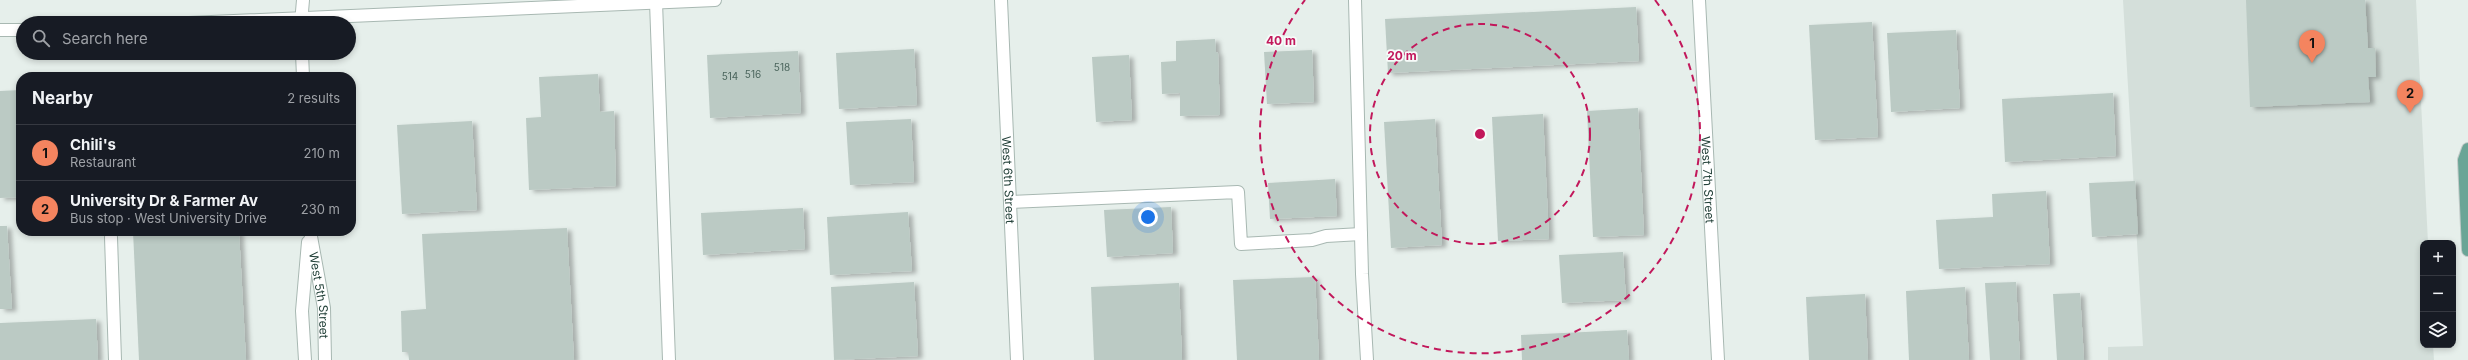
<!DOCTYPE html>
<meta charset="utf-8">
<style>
body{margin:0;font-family:Inter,sans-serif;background:#20242c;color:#f1f3f6}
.controls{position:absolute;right:12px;bottom:12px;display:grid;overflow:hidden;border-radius:8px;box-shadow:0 2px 6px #0003}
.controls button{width:36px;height:36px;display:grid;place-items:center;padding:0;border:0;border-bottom:1px solid #363941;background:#171b24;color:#f1f3f6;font:20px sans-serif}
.you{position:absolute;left:1148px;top:217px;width:14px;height:14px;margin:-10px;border:3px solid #fff;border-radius:50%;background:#1a73e8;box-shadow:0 0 0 6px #1a73e833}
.badge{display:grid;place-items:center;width:26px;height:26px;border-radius:50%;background:#f4845f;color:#111;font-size:13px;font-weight:700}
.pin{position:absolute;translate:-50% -33px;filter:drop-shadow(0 1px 2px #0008)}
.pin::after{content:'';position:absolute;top:21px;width:14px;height:12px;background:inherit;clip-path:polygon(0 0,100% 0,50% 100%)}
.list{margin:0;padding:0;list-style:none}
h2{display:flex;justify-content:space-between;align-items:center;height:52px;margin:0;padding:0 16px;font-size:17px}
h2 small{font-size:13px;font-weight:400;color:#9ea1a6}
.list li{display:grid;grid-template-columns:26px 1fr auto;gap:12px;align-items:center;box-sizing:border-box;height:56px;padding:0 16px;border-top:1px solid #363941}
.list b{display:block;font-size:15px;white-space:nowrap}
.list p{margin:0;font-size:13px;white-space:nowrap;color:#9ea1a6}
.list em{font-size:13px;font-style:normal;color:#9ea1a6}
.icon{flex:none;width:22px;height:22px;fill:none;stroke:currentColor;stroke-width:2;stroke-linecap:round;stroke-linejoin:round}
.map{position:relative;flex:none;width:2468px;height:360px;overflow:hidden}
.search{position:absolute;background:#171b24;box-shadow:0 2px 6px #0003;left:16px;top:16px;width:340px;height:44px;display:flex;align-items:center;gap:10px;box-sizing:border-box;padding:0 14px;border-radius:22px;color:#9ea1a6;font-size:15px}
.panel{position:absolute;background:#171b24;box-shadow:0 2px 6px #0003;left:16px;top:72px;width:340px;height:164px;border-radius:16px}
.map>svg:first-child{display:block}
.built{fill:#d4dfda}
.building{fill:#bbcac4;filter:url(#shadow)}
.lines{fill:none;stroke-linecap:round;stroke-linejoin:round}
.minor-casing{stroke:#a8b8b2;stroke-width:14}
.major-casing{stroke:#c2cac8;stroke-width:14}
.minor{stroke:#fff;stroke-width:12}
.major{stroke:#6aa596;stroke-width:12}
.ring{fill:none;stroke:#c2185b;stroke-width:2;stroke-dasharray:7 5}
.labels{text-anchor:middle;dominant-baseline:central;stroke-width:3.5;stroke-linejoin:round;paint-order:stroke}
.number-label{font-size:10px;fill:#4a645c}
.street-label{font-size:12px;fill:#24423a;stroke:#f7fbf9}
.centre{fill:#c2185b;stroke:#f7fbf9;stroke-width:2}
.ring-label{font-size:12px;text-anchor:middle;font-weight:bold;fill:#c2185b;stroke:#f7fbf9;stroke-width:3.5;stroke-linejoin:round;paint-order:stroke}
</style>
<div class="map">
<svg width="2468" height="360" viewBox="0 0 2468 360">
<defs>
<filter id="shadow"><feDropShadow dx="4.5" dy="2.5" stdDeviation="2" flood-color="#0004"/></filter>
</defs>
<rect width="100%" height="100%" fill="#e6efeb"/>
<polygon class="built" points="2123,0 2416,0 2428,243 2423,243 2423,345 2433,345 2434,360 2108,360 2108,347 2143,346"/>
<g class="building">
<polygon points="2246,0 2365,0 2368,48 2375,48 2376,77 2368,77 2370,102 2250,107"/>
<polygon points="1636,7 1639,61 1388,73 1385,19"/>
<polygon points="1872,22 1878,137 1815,140 1809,25"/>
<polygon points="1956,30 1960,108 1891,112 1887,33"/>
<polygon points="1215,39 1216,52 1218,53 1220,115 1180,116 1180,93 1162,94 1161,62 1176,61 1176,41"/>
<polygon points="914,49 917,105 839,109 836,53"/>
<polygon points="1312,50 1314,102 1267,104 1264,52"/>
<polygon points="798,51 801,113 710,118 707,55"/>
<polygon points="1129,55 1132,120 1096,122 1092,57"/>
<polygon points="598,74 600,112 614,111 616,186 529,190 526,118 541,117 539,77"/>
<polygon points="21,90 21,197 0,198 0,91"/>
<polygon points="2113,93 2116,156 2005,162 2002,99"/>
<polygon points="1638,108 1644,235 1593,237 1587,111"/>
<polygon points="1543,114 1549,239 1498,241 1492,117"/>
<polygon points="911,119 914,182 850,185 846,122"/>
<polygon points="1435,119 1442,245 1391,248 1384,122"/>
<polygon points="472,121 477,210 402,214 397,125"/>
<polygon points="1335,179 1337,216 1270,219 1268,183"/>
<polygon points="2135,181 2138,234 2092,237 2089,183"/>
<polygon points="2046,191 2050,264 1939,269 1936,220 1993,217 1992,194"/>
<polygon points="1171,207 1173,253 1107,257 1104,210"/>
<polygon points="803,208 805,249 703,255 701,213"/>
<polygon points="908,212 912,271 830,275 827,217"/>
<polygon points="0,226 7,226 12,309 0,309"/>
<polygon points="567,228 574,360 409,360 408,352 402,352 401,311 426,309 422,234"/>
<polygon points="133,231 239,231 246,360 139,360"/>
<polygon points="1623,252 1626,300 1562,303 1559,255"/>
<polygon points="1315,277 1319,360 1237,360 1233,280"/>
<polygon points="914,282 918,356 834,360 831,287"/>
<polygon points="2016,282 2020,360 1990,360 1985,283"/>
<polygon points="1179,283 1182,360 1094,360 1091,287"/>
<polygon points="1965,287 1969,360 1909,360 1906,291"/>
<polygon points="2080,293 2084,360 2057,360 2053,294"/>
<polygon points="1865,294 1868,360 1809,360 1806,297"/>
<polygon points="96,319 98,360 0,360 0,323"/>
<polygon points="1627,330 1629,360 1522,360 1521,335"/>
</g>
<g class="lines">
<defs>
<g id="minor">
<path id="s1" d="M1001 0 1017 360"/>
<polyline points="1355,0 1362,274 1367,360"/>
<path id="s2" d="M1699 0 1718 360"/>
<polyline points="656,2 669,360"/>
<polyline points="189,23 715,0"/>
<polyline points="301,23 303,0"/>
<polyline points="0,30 23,30"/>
<polyline points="302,53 303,77"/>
<polyline points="1010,202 1238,192 1241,244 1312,240 1326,236 1361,234"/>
<path id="s3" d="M310 231 324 308 325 360"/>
<polyline points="111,237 115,360"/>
<polyline points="305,360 302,311 308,242"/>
</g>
<polyline id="major" points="2468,149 2464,160 2468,250"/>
</defs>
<use href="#minor" class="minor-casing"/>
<use href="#major" class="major-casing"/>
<use href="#minor" class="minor"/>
<use href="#major" class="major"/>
</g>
<g class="ring">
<circle cx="1480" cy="134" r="110"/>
<path d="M1655 0A220 220 0 1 1 1305 0"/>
</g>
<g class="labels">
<g class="number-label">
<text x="782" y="67">518</text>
<text x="753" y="74">516</text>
<text x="730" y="76">514</text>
</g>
<g class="street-label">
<text stroke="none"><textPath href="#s1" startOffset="180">West 6th Street</textPath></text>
<text stroke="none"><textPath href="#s2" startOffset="180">West 7th Street</textPath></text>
<text stroke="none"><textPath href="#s3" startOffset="65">West 5th Street</textPath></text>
</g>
</g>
<circle cx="1480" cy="134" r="6" class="centre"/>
<g class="ring-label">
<text x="1281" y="45">40 m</text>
<text x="1402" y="60">20 m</text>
</g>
</svg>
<div class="controls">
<button>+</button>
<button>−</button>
<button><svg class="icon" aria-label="layers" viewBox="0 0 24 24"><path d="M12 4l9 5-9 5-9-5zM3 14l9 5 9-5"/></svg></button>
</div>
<div class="you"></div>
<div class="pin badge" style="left:2312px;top:63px">1</div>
<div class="pin badge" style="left:2410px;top:113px">2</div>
<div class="search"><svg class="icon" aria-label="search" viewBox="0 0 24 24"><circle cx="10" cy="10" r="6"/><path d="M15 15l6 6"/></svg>Search here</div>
<section class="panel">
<h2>Nearby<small>2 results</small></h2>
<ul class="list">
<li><span class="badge">1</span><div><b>Chili's</b><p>Restaurant</p></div><em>210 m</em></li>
<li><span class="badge">2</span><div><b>University Dr &amp; Farmer Av</b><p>Bus stop · West University Drive</p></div><em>230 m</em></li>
</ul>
</section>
</div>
